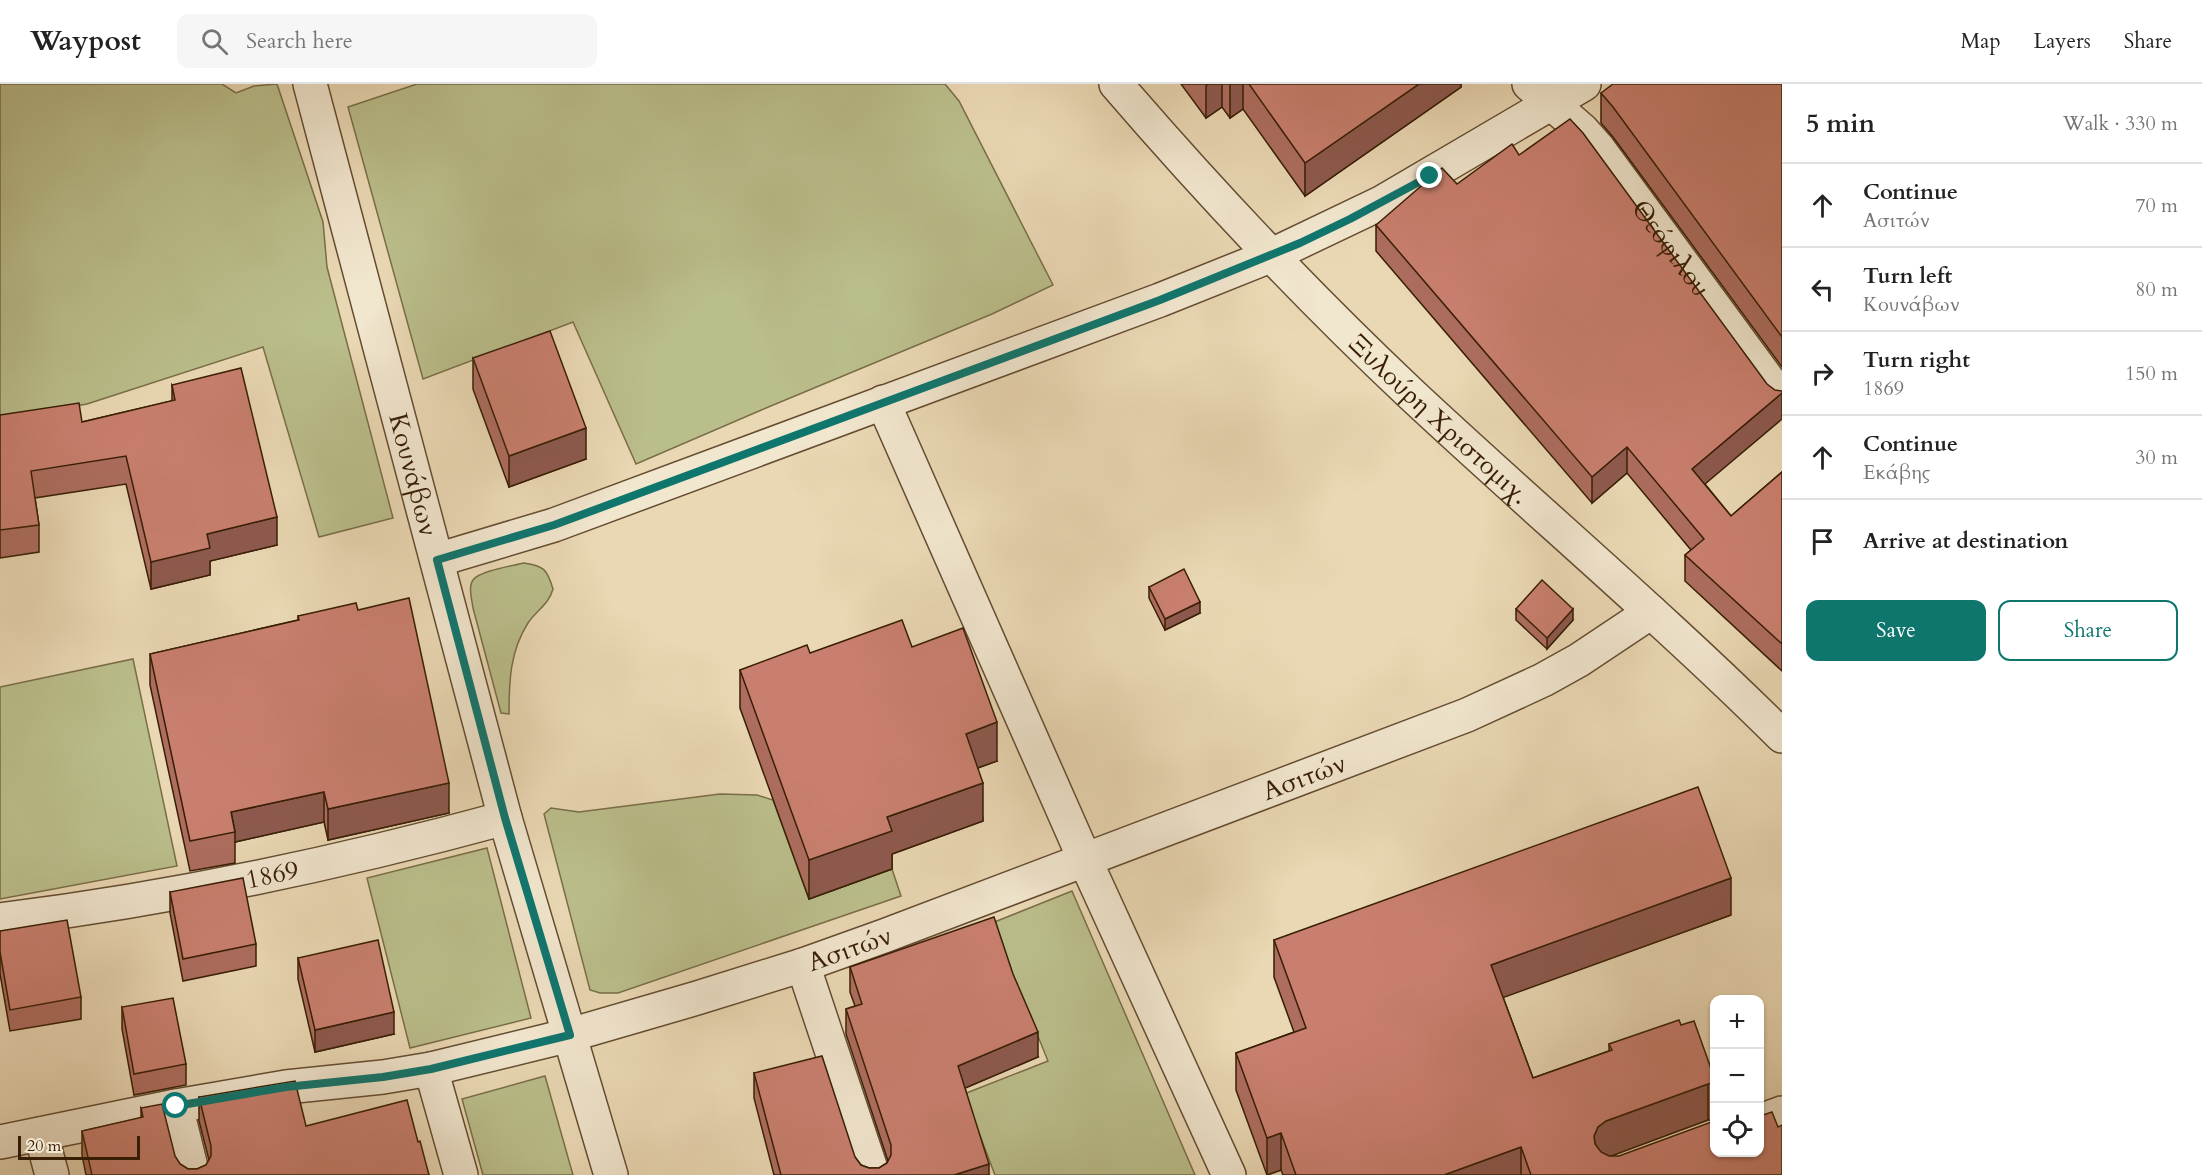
<!DOCTYPE html>
<meta charset="utf-8">
<style>
body{margin:0;font-family:Cardo,serif;background:#f6f6f6;color:#222}
.controls{position:absolute;right:18px;bottom:18px;display:grid;overflow:hidden;border-radius:12px;box-shadow:0 2px 4px #0004}
.controls button{width:54px;height:54px;display:grid;place-items:center;padding:0;border:0;border-bottom:2px solid #e0e0e0;background:#fff;color:#222;font:30px sans-serif}
.scale{position:absolute;left:18px;bottom:15px;width:122px;box-sizing:border-box;padding-left:6px;border:3px solid #381e05;border-top:0;font-size:16px;line-height:21px;white-space:nowrap;color:#381e05;-webkit-text-stroke:4px #f1e6ce;paint-order:stroke}
.stop{position:absolute;width:18px;height:18px;margin:-14px;border:4px solid #0f766e;border-radius:50%;background:#fff}
.stop.end{background:#0f766e;border-color:#fff;box-shadow:0 2px 6px #0008}
.list{margin:0;padding:0;list-style:none}
h2{display:flex;justify-content:space-between;align-items:center;height:78px;margin:0;padding:0 24px;font-size:26px}
h2 small{font-size:20px;font-weight:400;color:#767676}
.list li{display:grid;grid-template-columns:39px 1fr auto;gap:18px;align-items:center;box-sizing:border-box;height:84px;padding:0 24px;border-top:2px solid #e0e0e0}
.list b{display:block;font-size:22px;white-space:nowrap}
.list p{margin:0;font-size:20px;white-space:nowrap;color:#767676}
.list em{font-size:20px;font-style:normal;color:#767676}
.actions{display:flex;gap:12px;padding:18px 24px}
.actions a{flex:1;padding:14px 0;border:2px solid #0f766e;border-radius:12px;text-align:center;font-size:21px;color:#0f766e}
.actions .main{background:#0f766e;color:#fff}
.icon{flex:none;width:33px;height:33px;fill:none;stroke:currentColor;stroke-width:2;stroke-linecap:round;stroke-linejoin:round}
.map{position:relative;flex:none;width:1782px;height:1091px;overflow:hidden}
header{display:flex;align-items:center;gap:36px;box-sizing:border-box;height:84px;padding:0 30px;background:#fff;border-bottom:2px solid #e0e0e0}
header strong{font-size:28px}
nav{display:flex;gap:33px;margin-inline-start:auto;font-size:21px}
.search{width:420px;height:54px;background:#f6f6f6;display:flex;align-items:center;gap:15px;box-sizing:border-box;padding:0 21px;border-radius:12px;color:#767676;font-size:22px}
main{display:flex}
aside{flex:1;background:#fff}
.map>svg:first-child{display:block}
.green{fill:#babe8b;stroke:#796e48;stroke-width:1.5}
.lines{fill:none;stroke-linecap:round;stroke-linejoin:round}
.minor-casing{stroke:#644c31;stroke-width:36}
.tertiary-casing{stroke:#644c31;stroke-width:36}
.minor{stroke:#f1e6ce;stroke-width:33}
.tertiary{stroke:#f1e6ce;stroke-width:33}
.wall{fill:#ad6d5f;stroke:#381e05;stroke-width:1.5}
.shaded-wall{fill:#8d594e;stroke:#381e05;stroke-width:1.5}
.building{fill:#c97f6f;stroke:#381e05;stroke-width:1.5}
.route{stroke:#0f766e;stroke-width:8}
.labels{text-anchor:middle;dominant-baseline:central;stroke-width:6;stroke-linejoin:round;paint-order:stroke}
.street-label{font-size:26px;fill:#381e05;stroke:#f1e6ce}
</style>
<header>
<strong>Waypost</strong>
<div class="search"><svg class="icon" aria-label="search" viewBox="0 0 24 24"><circle cx="10" cy="10" r="6"/><path d="M15 15l6 6"/></svg>Search here</div>
<nav><a>Map</a><a>Layers</a><a>Share</a></nav>
</header>
<main>
<div class="map">
<svg width="1782" height="1091" viewBox="0 0 1782 1091">
<rect width="100%" height="100%" fill="#ead8b4"/>
<filter id="stains"><feTurbulence type="fractalNoise" baseFrequency=".00333" numOctaves="4"/><feColorMatrix values="0 0 0 0 .2 0 0 0 0 .09 0 0 0 0 .02 0 0 0 .5 -.17"/></filter>
<radialGradient id="worn" r=".72"><stop offset=".6" stop-color="#630" stop-opacity="0"/><stop offset="1" stop-color="#630" stop-opacity=".3"/></radialGradient>
<g class="green">
<polygon points="0,0 222,0 236,9 254,2 277,0 323,138 327,183 393,434 319,453 263,263 87,320 0,335"/>
<polygon points="417,0 945,0 959,17 1053,201 992,230 766,324 636,380 573,238 423,295 348,23"/>
<path d="M524 479C544 482 547 485 553 505 549 520 536 527 528 539 510 567 509 597 509 630L501 629 473 524C472 516 468 503 473 496 479 487 512 482 524 479Z"/>
<polygon points="133,575 177,782 0,815 0,603"/>
<polygon points="720,710 757,711 773,716 809,815 892,785 901,812 618,909 600,909 590,906 544,730 551,724 579,728"/>
<polygon points="487,764 531,934 410,964 367,794"/>
<polygon points="1072,807 1195,1091 995,1091 964,1010 1048,977 992,839"/>
<polygon points="545,992 573,1091 483,1091 462,1015"/>
</g>
<g class="lines">
<defs>
<g id="minor">
<path id="s1" d="M310 0 505 734 611 1091"/>
<path id="s2" d="M1529 0 1582 46 1598 64 1782 315"/>
<polyline points="883,318 1085,776 1229,1091"/>
<polyline points="437,476 554,441 1160,216 1270,172 1381,119 1584,0"/>
<path id="s3" d="M0 836C170 815 340 779 505 734"/>
<polyline points="803,881 873,1091"/>
<polyline points="431,985 461,1091"/>
<polyline points="176,1022 193,1091"/>
<polyline points="1760,1037 1782,1029"/>
<polyline points="41,1050 52,1091"/>
<path id="s4" d="M0 1058 176 1022 286 1003 383 993 431 985 570 951 697 914 803 881 884 852 1467 631 1543 596 1579 576 1651 528"/>
</g>
<g id="tertiary">
<path id="s5" d="M1116 0C1209 108 1306 211 1410 309 1533 424 1662 533 1782 652"/>
</g>
</defs>
<use href="#minor" class="minor-casing"/>
<use href="#tertiary" class="tertiary-casing"/>
<use href="#minor" class="minor"/>
<use href="#tertiary" class="tertiary"/>
</g>
<g class="wall">
<polygon points="1181,0 1461,0 1461,3 1305,112 1243,25 1230,34 1222,23 1206,34"/>
<polygon points="1782,0 1782,283 1613,53 1601,39 1601,9"/>
<polygon points="1376,141 1705,400 1731,432 1782,388 1782,587 1685,497 1685,471 1691,466 1627,389 1592,419 1376,167"/>
<polygon points="473,274 586,375 509,403 473,305"/>
<polygon points="172,301 277,461 210,477 210,491 151,505 126,400 35,414 39,441 39,468 0,474 0,331 82,338 172,317"/>
<polygon points="1149,503 1200,529 1165,546 1149,514"/>
<polygon points="1516,525 1573,536 1547,565 1516,536"/>
<polygon points="358,526 449,729 328,756 324,738 235,758 235,779 190,787 150,601 150,570 298,536 298,532"/>
<polygon points="810,569 997,677 978,684 983,737 892,770 892,785 809,815 740,624 740,586"/>
<polygon points="170,808 256,860 256,882 183,897 170,829"/>
<polygon points="1731,831 1503,913 1533,994 1609,967 1609,960 1681,941 1714,993 1714,1036 1708,1036 1609,1072 1782,1091 1283,1091 1281,1086 1267,1091 1236,1006 1236,969 1294,948 1274,893 1274,856"/>
<polygon points="0,847 81,913 81,935 10,947 0,890"/>
<polygon points="298,874 394,950 315,968 298,895"/>
<polygon points="850,883 1038,973 965,1004 989,1091 774,1091 754,1014 754,989 855,1073 861,1081 869,1084 879,1084 887,1079 888,1077 846,950 846,925 855,922 850,908"/>
<polygon points="122,923 186,980 186,1001 134,1011 122,945"/>
<polygon points="199,1013 306,1042 418,1058 429,1091 86,1091 82,1071 82,1047 141,1034 141,1024 180,1080 188,1085 197,1085 206,1081 209,1076 199,1037"/>
</g>
<g class="shaded-wall">
<polygon points="1208,0 1222,0 1222,23 1206,34 1206,2"/>
<polygon points="1231,0 1243,0 1243,25 1230,34 1230,1"/>
<polygon points="1419,0 1461,0 1461,3 1305,112 1305,79"/>
<polygon points="1782,309 1782,335 1692,411 1692,385"/>
<polygon points="586,344 586,375 509,403 509,372"/>
<polygon points="1627,363 1627,389 1592,419 1592,393"/>
<polygon points="277,433 277,461 210,477 210,491 151,505 151,478 207,450"/>
<polygon points="1200,518 1200,529 1165,546 1165,535"/>
<polygon points="1573,525 1573,536 1547,565 1547,554"/>
<polygon points="997,638 997,677 966,688 966,650"/>
<polygon points="449,699 449,729 328,756 328,725"/>
<polygon points="983,699 983,737 892,770 892,785 809,815 809,776 887,733"/>
<polygon points="324,708 324,738 235,758 235,748 231,728"/>
<polygon points="1731,794 1731,831 1491,918 1491,881"/>
<polygon points="394,928 394,950 315,968 315,946"/>
<polygon points="1038,948 1038,973 958,1007 958,982"/>
<polygon points="1708,1000 1708,1036 1606,1074 1598,1079 1594,1052 1598,1043 1606,1037"/>
<polygon points="1281,1049 1281,1086 1267,1091 1267,1054"/>
<polygon points="1521,1063 1521,1091 1444,1091"/>
<polygon points="989,1080 989,1091 954,1091"/>
</g>
<g class="building">
<polygon points="1249,0 1419,0 1305,79"/>
<polygon points="1613,0 1782,0 1782,253 1613,23 1601,9"/>
<polygon points="1570,35 1583,49 1767,300 1775,306 1782,307 1782,309 1692,385 1731,432 1782,388 1782,560 1685,471 1704,455 1627,363 1592,393 1376,141 1442,84 1457,100 1512,60 1519,71"/>
<polygon points="550,247 586,344 509,372 473,274"/>
<polygon points="241,284 277,433 207,450 210,464 151,478 126,372 31,387 39,441 0,446 0,331 79,319 82,338 175,316 172,301"/>
<polygon points="1184,485 1200,518 1165,535 1149,503"/>
<polygon points="1542,496 1573,525 1547,554 1516,525"/>
<polygon points="409,514 449,699 328,725 324,708 231,728 235,748 190,757 150,570 299,536 298,532 356,519 358,526"/>
<polygon points="902,536 912,563 963,544 997,638 966,650 983,699 887,733 892,747 809,776 740,586 807,561 810,569"/>
<polygon points="1698,703 1731,794 1491,881 1533,994 1612,966 1609,960 1679,936 1681,941 1694,937 1714,993 1714,999 1708,1000 1606,1037 1598,1043 1594,1052 1595,1060 1601,1068 1609,1072 1619,1072 1714,1037 1714,1068 1760,1068 1760,1032 1772,1028 1778,1043 1782,1041 1782,1091 1531,1091 1521,1063 1444,1091 1296,1091 1281,1049 1267,1054 1236,969 1306,944 1274,856"/>
<polygon points="243,794 256,860 183,875 170,808"/>
<polygon points="994,833 1013,890 1038,948 958,982 989,1080 954,1091 781,1091 754,989 822,972 855,1073 861,1081 869,1084 879,1084 887,1079 891,1071 891,1061 846,925 862,920 850,883"/>
<polygon points="67,836 81,913 10,926 0,868 0,847"/>
<polygon points="378,856 394,928 315,946 298,874"/>
<polygon points="173,914 186,980 134,990 122,923"/>
<polygon points="295,997 306,1042 407,1016 418,1058 420,1057 429,1091 92,1091 82,1047 143,1033 141,1024 162,1020 175,1072 180,1080 188,1085 197,1085 206,1081 211,1072 211,1062 199,1013"/>
</g>
<g class="lines">
<polyline class="route" points="176,1022 286,1003 383,993 431,985 570,951 505,734 437,476 554,441 1160,216 1300,159 1350,135 1430,92"/>
</g>
<g class="labels">
<g class="street-label">
<text stroke="none"><textPath href="#s2" startOffset="218">Θεόφιλου</textPath></text>
<text stroke="none"><textPath href="#s5" startOffset="466">Ξυλούρη Χριστομιχ.</textPath></text>
<text stroke="none"><textPath href="#s1" startOffset="404">Κουνάβων</textPath></text>
<text stroke="none"><textPath href="#s4" startOffset="1359">Ασιτών</textPath></text>
<text stroke="none"><textPath href="#s3" startOffset="276">1869</textPath></text>
<text stroke="none"><textPath href="#s4" startOffset="873">Ασιτών</textPath></text>
</g>
</g>
<rect width="100%" height="100%" filter="url(#stains)"/>
<rect width="100%" height="100%" fill="url(#worn)"/>
</svg>
<div class="controls">
<button>+</button>
<button>−</button>
<button><svg class="icon" aria-label="locate" viewBox="0 0 24 24"><circle cx="12" cy="12" r="6"/><path d="M12 2v4M12 18v4M2 12h4M18 12h4"/></svg></button>
</div>
<div class="scale">20 m</div>
<div class="stop" style="left:176px;top:1022px"></div>
<div class="stop end" style="left:1430px;top:92px"></div>
</div>
<aside>
<h2>5 min<small>Walk · 330 m</small></h2>
<ul class="list">
<li><svg class="icon" aria-label="ahead" viewBox="0 0 24 24"><path d="M12 20V5M6 11l6-6 6 6"/></svg><div><b>Continue</b><p>Ασιτών</p></div><em>70 m</em></li>
<li><svg class="icon" aria-label="left" viewBox="0 0 24 24"><path d="M17 20v-9H6M10 6l-5 5 5 5"/></svg><div><b>Turn left</b><p>Κουνάβων</p></div><em>80 m</em></li>
<li><svg class="icon" aria-label="right" viewBox="0 0 24 24"><path d="M7 20v-9h11M14 6l5 5-5 5"/></svg><div><b>Turn right</b><p>1869</p></div><em>150 m</em></li>
<li><svg class="icon" aria-label="ahead" viewBox="0 0 24 24"><path d="M12 20V5M6 11l6-6 6 6"/></svg><div><b>Continue</b><p>Εκάβης</p></div><em>30 m</em></li>
<li><svg class="icon" aria-label="arrive" viewBox="0 0 24 24"><path d="M6 21V4h12l-3 4 3 4H6"/></svg><div><b>Arrive at destination</b></div></li>
</ul>
<div class="actions"><a class="main">Save</a><a>Share</a></div>
</aside>
</main>
